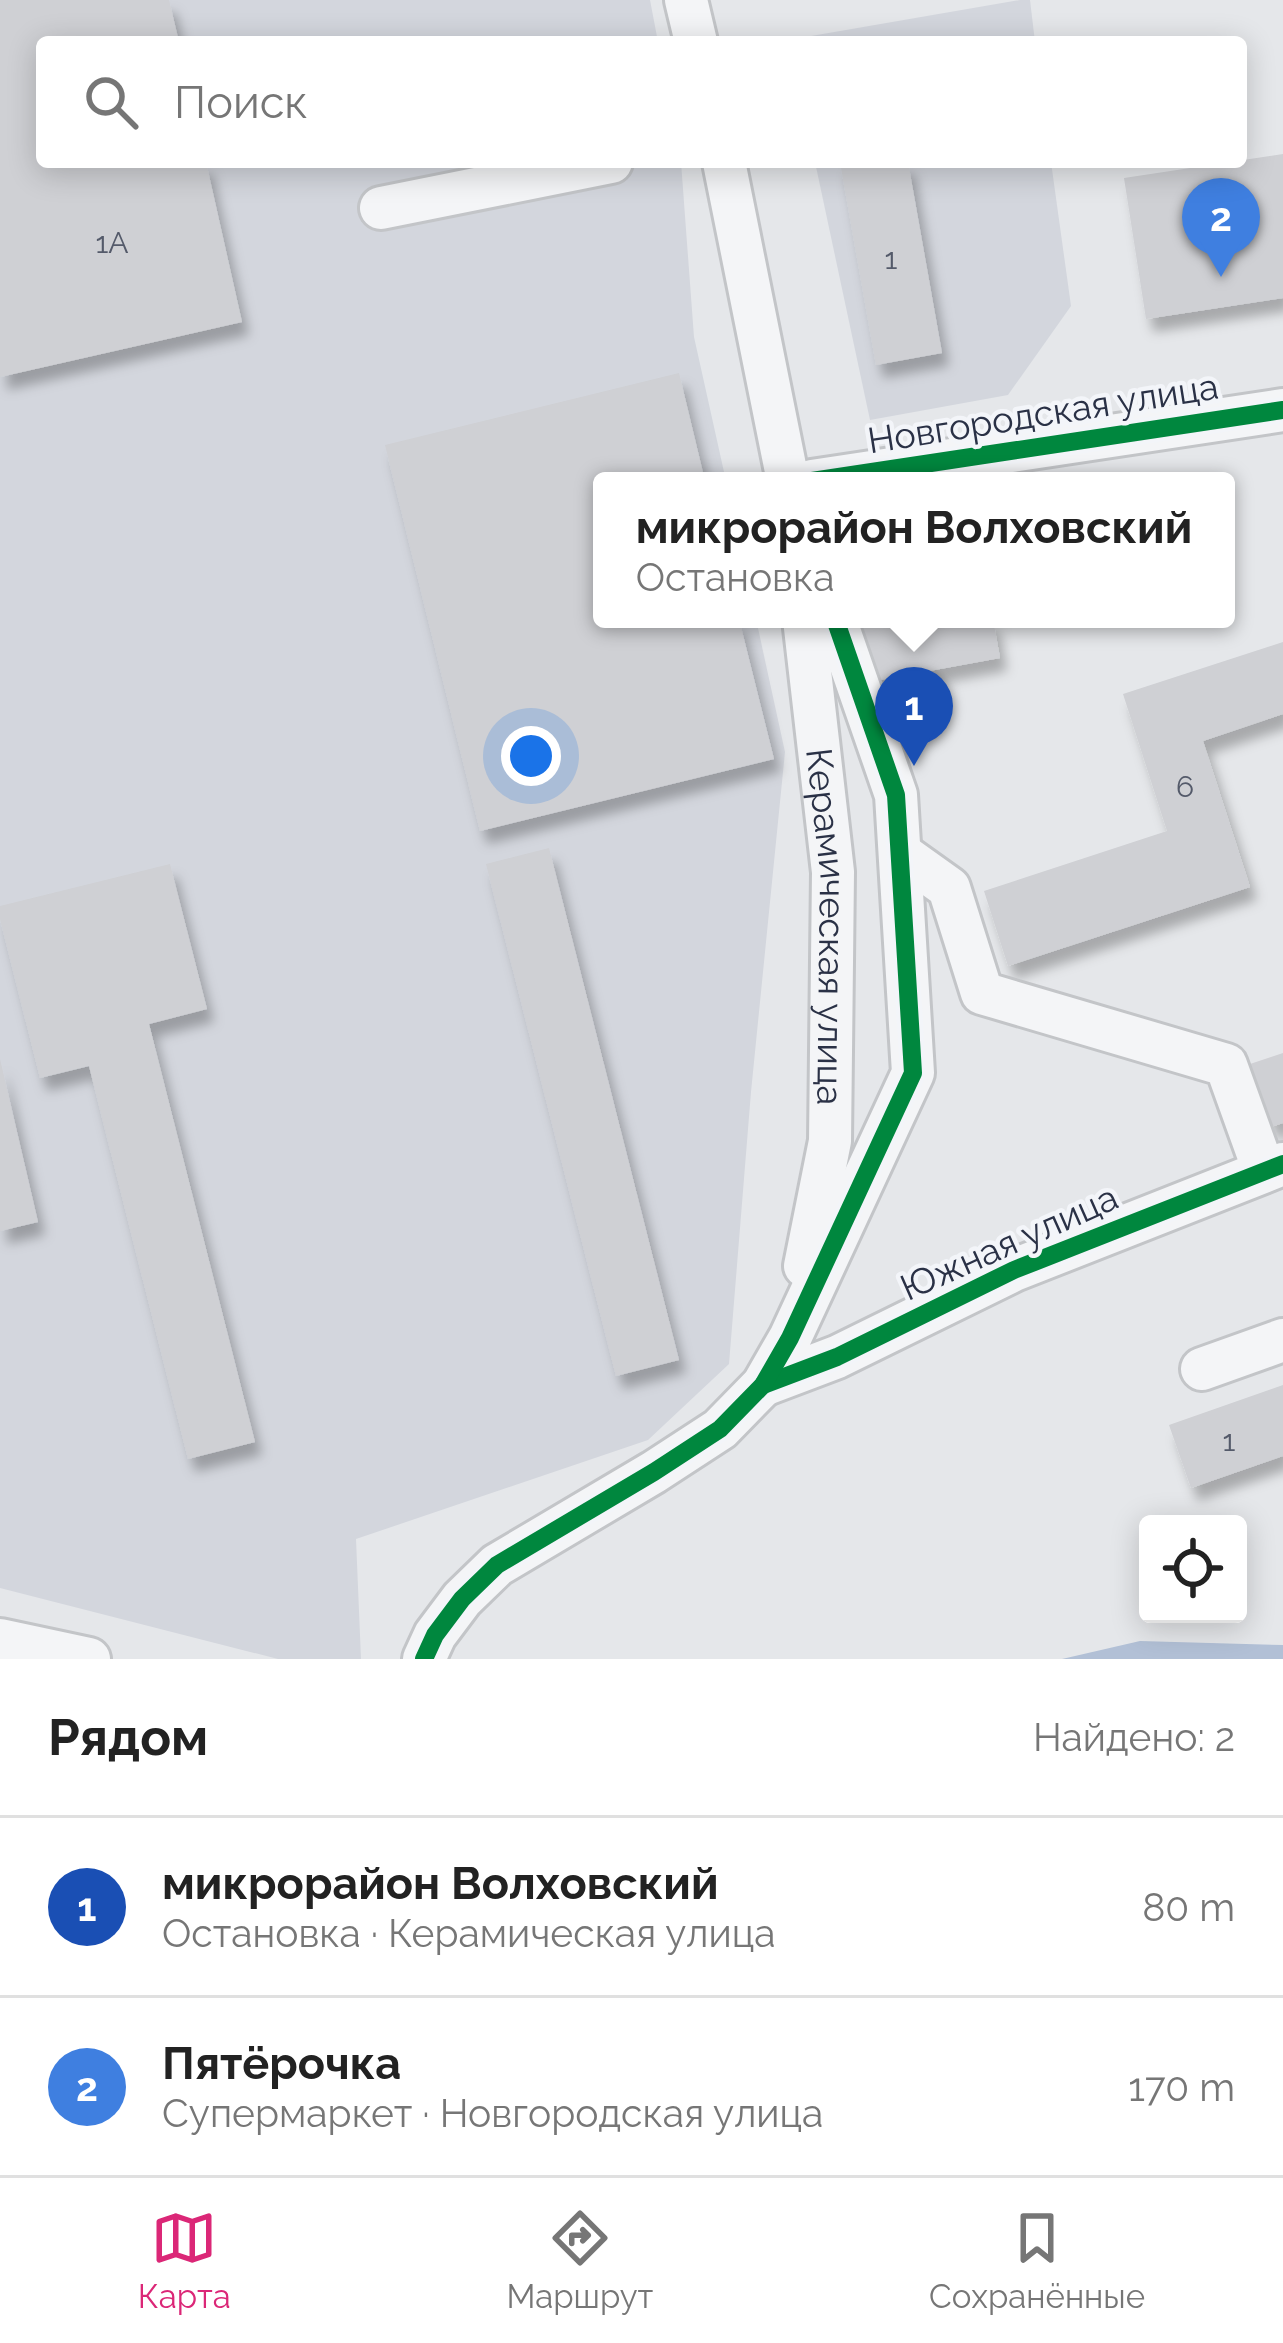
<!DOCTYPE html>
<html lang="ru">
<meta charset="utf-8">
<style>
body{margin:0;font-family:Raleway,sans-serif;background:#f6f6f6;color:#222}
.controls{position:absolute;right:36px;bottom:36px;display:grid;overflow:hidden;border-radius:12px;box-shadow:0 6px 30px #0003}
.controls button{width:108px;height:108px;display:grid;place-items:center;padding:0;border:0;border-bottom:3px solid #e0e0e0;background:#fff;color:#222;font:60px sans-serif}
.you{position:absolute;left:531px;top:756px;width:42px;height:42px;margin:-30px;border:9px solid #fff;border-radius:50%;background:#1a73e8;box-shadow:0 0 0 18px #1a73e833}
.badge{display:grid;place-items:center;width:78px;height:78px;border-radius:50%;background:#db2777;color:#fff;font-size:39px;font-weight:700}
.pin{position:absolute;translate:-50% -99px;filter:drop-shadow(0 3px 6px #0008)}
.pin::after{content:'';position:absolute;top:63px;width:42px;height:36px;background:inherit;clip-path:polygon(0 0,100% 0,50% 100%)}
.popup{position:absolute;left:593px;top:472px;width:642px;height:156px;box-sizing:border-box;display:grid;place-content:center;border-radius:12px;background:#fff;filter:drop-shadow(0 3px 9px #0005);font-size:39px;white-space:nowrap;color:#767676}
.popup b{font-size:45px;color:#222}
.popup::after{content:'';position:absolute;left:50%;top:100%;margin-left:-24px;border:24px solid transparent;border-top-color:#fff}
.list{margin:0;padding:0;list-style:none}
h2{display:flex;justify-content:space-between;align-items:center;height:156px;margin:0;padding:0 48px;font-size:51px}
h2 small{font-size:39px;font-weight:400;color:#767676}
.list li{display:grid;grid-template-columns:78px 1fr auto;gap:36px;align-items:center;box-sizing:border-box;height:180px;padding:0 48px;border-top:3px solid #e0e0e0}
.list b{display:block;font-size:45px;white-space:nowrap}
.list p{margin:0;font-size:39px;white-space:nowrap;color:#767676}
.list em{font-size:39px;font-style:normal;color:#767676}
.icon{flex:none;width:66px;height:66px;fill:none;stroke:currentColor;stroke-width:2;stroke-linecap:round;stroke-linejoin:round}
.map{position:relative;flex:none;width:1283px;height:1659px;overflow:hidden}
.search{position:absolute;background:#fff;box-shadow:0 6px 30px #0003;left:36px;right:36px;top:36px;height:132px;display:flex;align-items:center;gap:30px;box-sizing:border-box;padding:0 42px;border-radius:12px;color:#767676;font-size:45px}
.sheet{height:516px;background:#fff}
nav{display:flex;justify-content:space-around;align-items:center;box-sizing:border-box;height:168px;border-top:3px solid #e0e0e0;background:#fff;font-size:33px;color:#767676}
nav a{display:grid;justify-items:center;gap:6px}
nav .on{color:#db2777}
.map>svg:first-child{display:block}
.built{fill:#d3d6dd}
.water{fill:#b2c0d6}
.building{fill:#cfd0d4;filter:url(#shadow)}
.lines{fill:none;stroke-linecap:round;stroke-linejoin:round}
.minor-casing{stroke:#c3c5c8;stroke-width:48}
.minor{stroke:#f4f5f7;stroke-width:42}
.cycleway-casing{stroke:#f3f5f9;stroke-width:26}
.cycleway{stroke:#00873e;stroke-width:18}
.labels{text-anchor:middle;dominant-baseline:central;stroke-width:9;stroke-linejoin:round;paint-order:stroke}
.number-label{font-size:30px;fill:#545a6a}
.street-label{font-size:36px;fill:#2a3146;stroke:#f3f5f9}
</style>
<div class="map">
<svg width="1283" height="1659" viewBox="0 0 1283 1659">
<defs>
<filter id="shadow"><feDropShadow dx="7" dy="13" stdDeviation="6" flood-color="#0004"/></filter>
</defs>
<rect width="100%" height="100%" fill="#e5e7ea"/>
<g class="built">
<polygon points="0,0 650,0 658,42 42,42 42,162 681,162 694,337 726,481 602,481 602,619 756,619 785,752 751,1092 729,1364 648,1440 356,1539 361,1659 278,1659 0,1588"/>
<polygon points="1020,0 1030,0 1035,42 788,40"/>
<polygon points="815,162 1051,162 1071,306 1008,395 870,420"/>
</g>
<polygon class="water" points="1140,1641 1283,1645 1283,1659 1062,1659"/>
<g class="building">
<polygon points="0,0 169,0 179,42 42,42 42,162 206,162 242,322 0,377"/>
<polygon points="1283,154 1283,298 1146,319 1124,178"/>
<polygon points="840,162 908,162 942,353 876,365"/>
<polygon points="679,373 705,481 602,481 602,619 739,619 774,759 480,831 385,445"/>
<polygon points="852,619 993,619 1000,658 864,683"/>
<polygon points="1283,642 1283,714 1203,741 1250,887 1008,966 984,891 1167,831 1123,694"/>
<polygon points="549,848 679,1360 616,1376 486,864"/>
<polygon points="170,864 207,1009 149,1024 255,1442 188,1459 89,1066 40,1078 0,919 0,906"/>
<polygon points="1283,1053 1283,1123 1271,1127 1250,1064"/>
<polygon points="0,1059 38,1222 0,1231"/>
<polygon points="1283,1385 1283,1456 1191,1488 1169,1425"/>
</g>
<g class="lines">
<defs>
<g id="minor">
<polyline points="686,0 696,42"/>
<polyline points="724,162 788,481"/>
<polyline points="381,208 611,162"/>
<polyline points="812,481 1283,410"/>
<path id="s1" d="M804 619 833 872 830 1141 805 1266"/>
<polyline points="900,853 949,888 982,993 1226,1065 1264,1171"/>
<polyline points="1202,1369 1283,1340"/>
<polyline points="763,1385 837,1357 1014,1270 1283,1164"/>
<polyline points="0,1640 89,1659"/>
<polyline points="424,1659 435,1635 462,1599 497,1565 654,1472 720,1429 763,1385 790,1338 913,1073 896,795 835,619"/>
</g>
</defs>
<use href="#minor" class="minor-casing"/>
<use href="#minor" class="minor"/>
<defs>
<g id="cycleway">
<polyline points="812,481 1283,410"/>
<polyline points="763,1385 837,1357 1014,1270 1283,1164"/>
<polyline points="424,1659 435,1635 462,1599 497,1565 654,1472 720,1429 763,1385 790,1338 913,1073 896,795 835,619"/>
</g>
</defs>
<use href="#cycleway" class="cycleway-casing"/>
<use href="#cycleway" class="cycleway"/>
</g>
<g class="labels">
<g class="number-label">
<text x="112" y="242">1А</text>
<text x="891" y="258">1</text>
<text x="1185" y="786">6</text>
<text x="1229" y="1440">1</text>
</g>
<g class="street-label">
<text transform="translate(1043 413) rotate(-9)">Новгородская улица</text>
<text stroke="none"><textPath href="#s1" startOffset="309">Керамическая улица</textPath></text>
<text transform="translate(1009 1242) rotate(-24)">Южная улица</text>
</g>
</g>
</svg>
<div class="controls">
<button><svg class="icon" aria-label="locate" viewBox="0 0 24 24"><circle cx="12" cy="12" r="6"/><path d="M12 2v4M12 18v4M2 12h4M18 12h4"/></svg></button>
</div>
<div class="you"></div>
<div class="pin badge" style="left:914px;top:766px;background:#1a4fb4">1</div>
<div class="popup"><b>микрорайон Волховский</b>Остановка</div>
<div class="pin badge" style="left:1221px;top:277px;background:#3f7fe0">2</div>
<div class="search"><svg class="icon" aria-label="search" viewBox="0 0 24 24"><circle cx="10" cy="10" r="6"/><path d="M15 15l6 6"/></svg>Поиск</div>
</div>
<section class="sheet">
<h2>Рядом<small>Найдено: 2</small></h2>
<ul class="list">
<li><span class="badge" style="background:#1a4fb4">1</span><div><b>микрорайон Волховский</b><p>Остановка · Керамическая улица</p></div><em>80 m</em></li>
<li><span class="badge" style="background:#3f7fe0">2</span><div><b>Пятёрочка</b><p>Супермаркет · Новгородская улица</p></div><em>170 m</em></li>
</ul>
</section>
<nav>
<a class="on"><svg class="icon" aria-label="map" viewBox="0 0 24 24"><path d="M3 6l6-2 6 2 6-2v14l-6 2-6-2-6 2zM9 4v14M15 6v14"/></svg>Карта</a>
<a><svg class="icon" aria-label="directions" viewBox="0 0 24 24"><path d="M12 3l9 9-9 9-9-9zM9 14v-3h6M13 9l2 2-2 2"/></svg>Маршрут</a>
<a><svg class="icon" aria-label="saved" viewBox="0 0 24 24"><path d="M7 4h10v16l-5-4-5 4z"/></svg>Сохранённые</a>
</nav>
